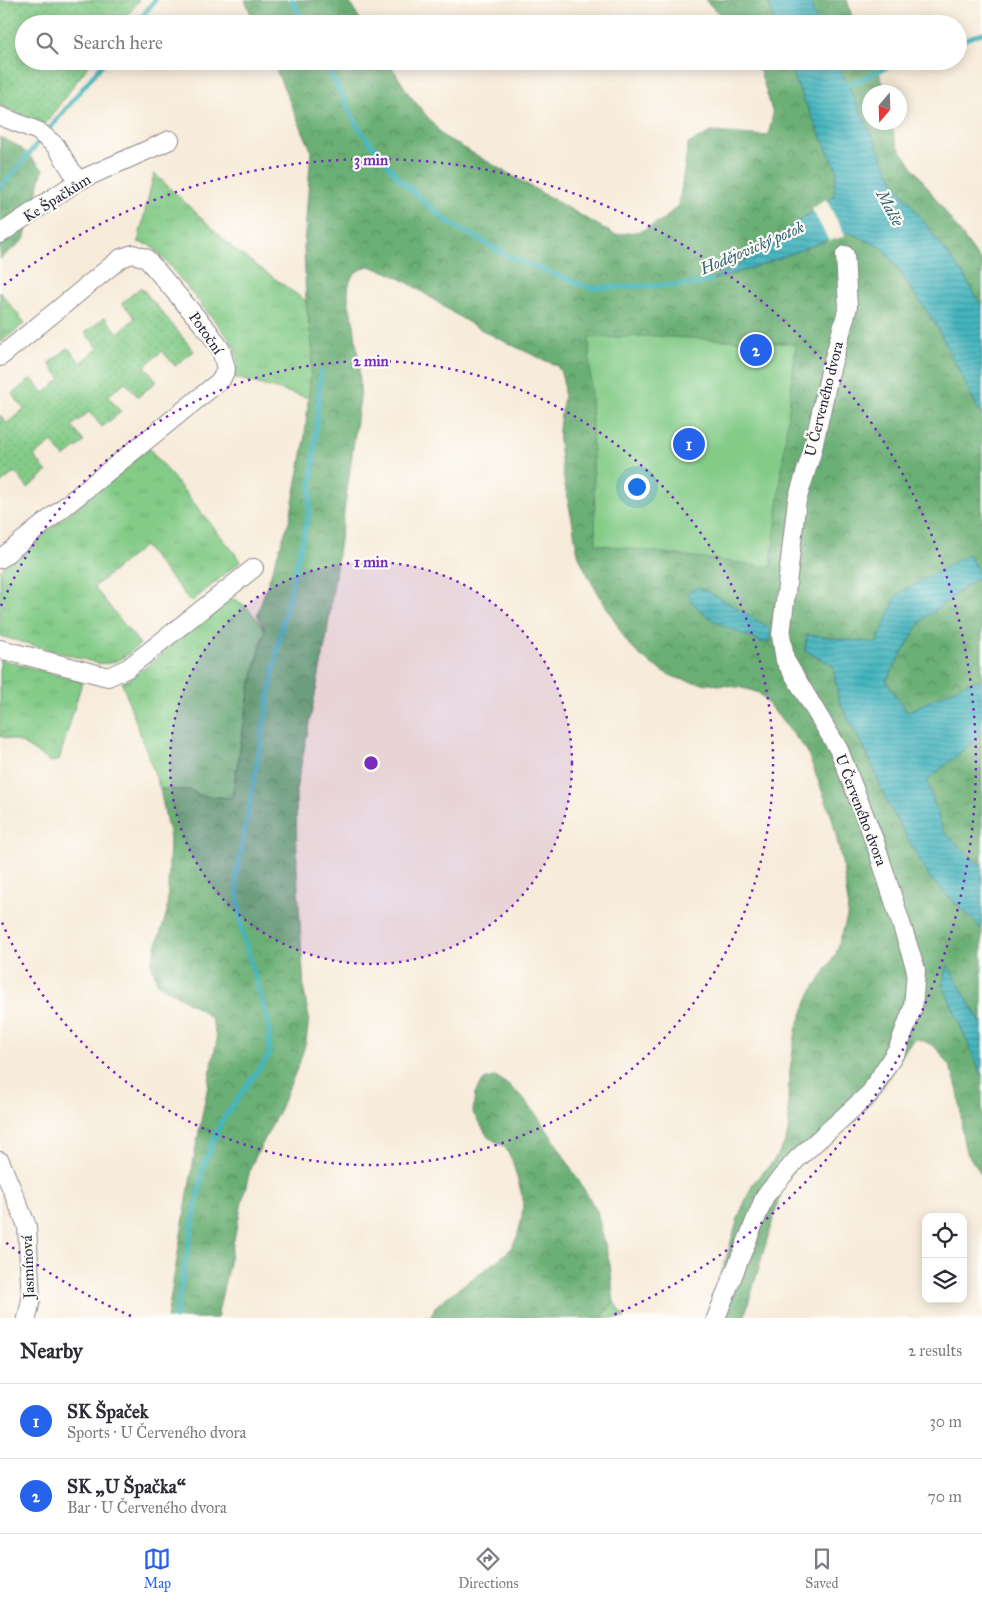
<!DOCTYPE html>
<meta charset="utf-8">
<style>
body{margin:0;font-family:"IM FELL Great Primer",serif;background:#f2f2f3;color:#2b2b33}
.controls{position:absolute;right:15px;bottom:15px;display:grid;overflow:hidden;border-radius:10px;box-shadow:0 2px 12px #0003}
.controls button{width:45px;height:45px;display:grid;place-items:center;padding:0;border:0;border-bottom:1px solid #e1e1e2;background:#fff;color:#2b2b33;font:25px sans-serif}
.compass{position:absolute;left:862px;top:85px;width:45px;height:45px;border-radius:50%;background:#fff;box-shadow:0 2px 12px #0003;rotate:199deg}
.you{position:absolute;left:636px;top:486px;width:18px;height:18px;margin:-12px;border:4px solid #fff;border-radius:50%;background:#1a73e8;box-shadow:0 0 0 8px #1a73e833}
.badge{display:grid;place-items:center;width:32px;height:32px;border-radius:50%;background:#2563eb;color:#fff;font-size:16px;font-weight:700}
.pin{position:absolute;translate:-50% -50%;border:2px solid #fff;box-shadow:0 1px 5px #0006}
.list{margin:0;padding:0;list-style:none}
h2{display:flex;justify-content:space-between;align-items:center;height:65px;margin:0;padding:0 20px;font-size:21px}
h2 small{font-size:16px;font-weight:400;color:#7c7c81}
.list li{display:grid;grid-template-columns:32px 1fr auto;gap:15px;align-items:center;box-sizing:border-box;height:75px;padding:0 20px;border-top:1px solid #e1e1e2}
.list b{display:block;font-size:19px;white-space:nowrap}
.list p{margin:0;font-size:16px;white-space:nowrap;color:#7c7c81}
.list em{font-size:16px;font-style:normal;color:#7c7c81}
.icon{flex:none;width:28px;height:28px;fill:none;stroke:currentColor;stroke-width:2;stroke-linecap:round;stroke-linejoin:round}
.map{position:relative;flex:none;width:982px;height:1318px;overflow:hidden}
.search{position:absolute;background:#fff;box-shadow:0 2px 12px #0003;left:15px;right:15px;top:15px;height:55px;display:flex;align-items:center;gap:12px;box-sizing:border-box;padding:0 18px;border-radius:28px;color:#7c7c81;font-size:19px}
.sheet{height:215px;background:#fff}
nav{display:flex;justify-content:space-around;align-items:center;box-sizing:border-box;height:70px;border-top:1px solid #e1e1e2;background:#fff;font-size:14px;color:#7c7c81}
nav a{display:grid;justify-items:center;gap:2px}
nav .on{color:#2563eb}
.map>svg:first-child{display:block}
.grass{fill:url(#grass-tufts);stroke:#527661}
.forest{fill:url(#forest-crowns);stroke:#466858;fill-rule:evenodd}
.garden{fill:url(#garden-dots);stroke:#527661}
.pitch{fill:#83cb87;stroke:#527661}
.water{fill:url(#water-rules);stroke:#346c7c}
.pier{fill:#f7ebd9}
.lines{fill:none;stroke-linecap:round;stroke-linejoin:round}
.stream{stroke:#45b5be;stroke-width:5}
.minor-casing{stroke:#8c868a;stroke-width:20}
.minor{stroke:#fff;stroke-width:18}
.ring{fill:none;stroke:#7b2cbf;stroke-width:2.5;stroke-dasharray:2.5 5}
.labels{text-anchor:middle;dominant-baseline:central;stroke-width:4.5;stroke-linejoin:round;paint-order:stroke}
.street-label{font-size:15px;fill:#22223b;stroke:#fdfcf7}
.water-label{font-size:16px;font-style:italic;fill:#305d6f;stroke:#fdfcf7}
.centre{fill:#7b2cbf;stroke:#fdfcf7;stroke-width:2.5}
.ring-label{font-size:15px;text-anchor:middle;font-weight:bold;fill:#7b2cbf;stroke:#fdfcf7;stroke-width:4.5;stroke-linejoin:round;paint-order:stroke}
</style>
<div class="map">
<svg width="982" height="1318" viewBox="0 0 982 1318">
<defs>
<pattern id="grass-tufts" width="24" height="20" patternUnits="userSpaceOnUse" patternTransform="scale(1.25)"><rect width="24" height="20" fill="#83cb87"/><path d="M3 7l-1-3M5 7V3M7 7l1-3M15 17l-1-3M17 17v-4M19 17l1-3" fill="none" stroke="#71ae75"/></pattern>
<pattern id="forest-crowns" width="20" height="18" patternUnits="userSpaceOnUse" patternTransform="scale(1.25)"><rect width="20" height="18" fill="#6aaf74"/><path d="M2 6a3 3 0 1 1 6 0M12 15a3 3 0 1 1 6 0" fill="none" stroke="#578e60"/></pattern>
<pattern id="garden-dots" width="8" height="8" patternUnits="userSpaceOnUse" patternTransform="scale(1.25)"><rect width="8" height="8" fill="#83cb87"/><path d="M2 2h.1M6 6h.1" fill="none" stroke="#71ae75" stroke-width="1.8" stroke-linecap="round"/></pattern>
<pattern id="water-rules" width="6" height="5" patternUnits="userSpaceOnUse" patternTransform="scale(1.25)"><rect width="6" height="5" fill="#45b5be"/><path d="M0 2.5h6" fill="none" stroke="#39939c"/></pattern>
</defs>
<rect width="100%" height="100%" fill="#fdfcf7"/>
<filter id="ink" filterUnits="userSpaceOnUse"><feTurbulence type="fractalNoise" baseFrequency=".02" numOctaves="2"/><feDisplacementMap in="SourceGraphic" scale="10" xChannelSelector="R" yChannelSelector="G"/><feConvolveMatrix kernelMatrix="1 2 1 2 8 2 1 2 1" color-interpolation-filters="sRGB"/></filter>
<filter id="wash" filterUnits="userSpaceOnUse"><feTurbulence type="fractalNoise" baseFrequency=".0096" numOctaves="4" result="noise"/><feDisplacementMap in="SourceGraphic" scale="20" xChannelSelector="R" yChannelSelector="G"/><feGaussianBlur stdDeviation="1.12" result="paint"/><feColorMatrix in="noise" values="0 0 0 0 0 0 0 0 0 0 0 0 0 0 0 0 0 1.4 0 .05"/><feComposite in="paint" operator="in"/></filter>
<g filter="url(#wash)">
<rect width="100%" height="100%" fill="#f7ebd9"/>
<g class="grass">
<path d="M154 173 235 250 306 301 313 352 309 398 233 377C240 362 237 350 228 337L158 252 149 245 138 242Z"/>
<polygon points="0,292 25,323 0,343"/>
<path d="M149 448 241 561 191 602 144 546 94 587 140 644C127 655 116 666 97 663L0 636V570Z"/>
<path d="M233 599C247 603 256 619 265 630L250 688 232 798 200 796 190 790 160 789 122 683 136 675 224 602Z"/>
<polygon points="0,659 82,682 59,760 51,762 20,742 0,736"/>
</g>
<g class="forest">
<polygon points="245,0 348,0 363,24 255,24"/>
<polygon points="705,0 768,0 775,24 730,24"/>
<polygon points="811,0 847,0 854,24 818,24 813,13"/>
<path d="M272 61H388L408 93 443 136 615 235 642 231 665 218 679 204 688 144 711 132 768 136 773 114 757 61H788L795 81 837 170 833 197 794 224 778 240 709 281 758 266 849 232 884 249 935 323 982 416V680L969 683 907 712 886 681 921 621 981 575 897 595 877 643 807 635 805 651 833 665 839 701 868 756 888 804 930 878 982 929V1025L948 966 943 985 982 1076V1177C979 1168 970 1160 966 1151 961 1137 962 1120 960 1105 957 1079 946 1044 916 1039L908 1046 878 1095 854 1121 796 1167 782 1189 744 1318H708L739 1215 753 1183 772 1163 786 1141 789 1128 788 1097 790 1070 796 1030 810 994 836 954 847 917 848 903 843 867 832 817 807 751 759 693C732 682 703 687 677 678 663 673 640 657 630 646 623 637 618 626 612 616 600 596 586 576 578 553 575 542 574 530 572 519 566 493 561 467 559 441 557 417 572 387 557 366 523 350 487 335 455 314 425 295 405 276 369 266 362 268 354 272 351 279 344 294 351 310 354 325 357 349 361 373 360 398L326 640 296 790 297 868 304 991 309 1018 306 1042 299 1064 280 1109 251 1166 243 1198 217 1318H167L195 1152 217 1039 211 1018 199 1009 158 984 151 963 167 912 170 839 160 789 190 790 200 796 232 798 250 688 265 630 257 615 290 518 304 444 313 352 306 301 304 247 311 150ZM714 594 732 607 722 624 703 613 692 602Z"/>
<polygon points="836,61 875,61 886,92 870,92 870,122 890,123 897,145 982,263 982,307 964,276 895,183"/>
<polygon points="0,137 20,147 43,169 24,240 0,259"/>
<polygon points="982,730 982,867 943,831 927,780 975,740"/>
<polygon points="495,1077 504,1082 519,1094 532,1109 554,1140 597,1211 610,1265 614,1302 602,1318 430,1318 435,1307 444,1299 494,1263 511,1249 517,1237 522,1218 523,1199 512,1160 505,1147 488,1137 473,1113 475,1093 484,1080"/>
</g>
<g class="garden">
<polygon points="0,0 139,0 121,24 24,24 24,61 92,61 45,124 0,106"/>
<polygon points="141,287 194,351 175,366 162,351 145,366 157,381 138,397 125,382 108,396 121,412 102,427 89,412 72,426 84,442 64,457 52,442 34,456 47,472 28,488 15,472 0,484 0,415 7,423 24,409 12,394 31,378 44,393 61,379 49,363 68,348 81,363 98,348 85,333 105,317 118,333 135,318 122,303"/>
<polygon points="614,1302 625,1318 602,1318"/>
</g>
<polygon class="pitch" points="653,336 796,344 771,567 596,544 589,338"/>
<g class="water">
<polygon points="768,0 811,0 813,13 818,24 775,24"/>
<polygon points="788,61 836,61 895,183 964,276 982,307 982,416 935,323 884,249 849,232 758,266 707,282 778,240 794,224 833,197 837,170 795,81"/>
<polygon points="968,554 981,575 921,621 886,681 907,712 969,682 982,680 982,730 975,740 927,781 943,831 982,867 982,929 930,878 888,804 868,756 839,701 833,665 805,651 807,635 877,643 897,595"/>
<path d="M697 587C721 597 744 613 767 626L771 631 769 642 764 643C737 631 701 621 687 593Z"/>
<polygon points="948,965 982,1025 982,1076 943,985"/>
</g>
<polygon class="pier" points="826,199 845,236 829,241 812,209"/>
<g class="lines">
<g class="stream">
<polyline points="292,0 305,24"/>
<polyline points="136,24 155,0"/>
<polyline points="958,42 982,33"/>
<polyline points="324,61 358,127 400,180 448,222 512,258 590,288 699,284 711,280"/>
<polyline points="842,88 885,68 903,61"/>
<polyline points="0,187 10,177 105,61"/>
<polyline points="175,1318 203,1168 220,1123 269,1055 269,1025 242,932 236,878 282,626 309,511 321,371"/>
</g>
</g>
</g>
<g filter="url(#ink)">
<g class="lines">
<defs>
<g id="minor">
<polyline points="0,116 38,131 56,146 78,181"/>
<polyline points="0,234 78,181 170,140"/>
<polyline points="0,357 121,258 133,254 146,258 209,332 221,350 226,369 221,380 0,559"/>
<polyline points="0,649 108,677 128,668 254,568"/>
<polyline points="0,1161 27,1226 31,1300 27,1318"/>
<polyline points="716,1318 765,1196 797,1159 870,1093 898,1048 913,1007 916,970 875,842 839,750 785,660 781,635 797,500 812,452 829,376 848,307 845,255"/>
</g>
</defs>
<use href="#minor" class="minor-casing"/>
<use href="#minor" class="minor"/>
</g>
</g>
<circle cx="371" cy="763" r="201" fill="#7b2cbf" fill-opacity=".12"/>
<g class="ring">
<circle cx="371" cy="763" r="201"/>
<path d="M1 606A402 402 0 1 1 1 920"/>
<path d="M131 1316A603 603 0 0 1 4 1241M4 285A603 603 0 1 1 611 1316"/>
</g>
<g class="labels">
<g class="street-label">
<text transform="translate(57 198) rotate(-32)">Ke Špačkům</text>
<text transform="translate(206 333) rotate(55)">Potoční</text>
<text transform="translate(824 399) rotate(-76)">U Červeného dvora</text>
<text transform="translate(861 810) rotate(69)">U Červeného dvora</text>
<text transform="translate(28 1267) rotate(-92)">Jasmínová</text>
</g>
<g class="water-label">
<text transform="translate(890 208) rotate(62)">Malše</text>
<text transform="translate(752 248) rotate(-23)">Hodějovický potok</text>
</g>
</g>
<circle cx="371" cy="763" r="8" class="centre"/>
<g class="ring-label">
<text x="371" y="165">3 min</text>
<text x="371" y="366">2 min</text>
<text x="371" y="567">1 min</text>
</g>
</svg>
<div class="controls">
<button><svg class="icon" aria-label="locate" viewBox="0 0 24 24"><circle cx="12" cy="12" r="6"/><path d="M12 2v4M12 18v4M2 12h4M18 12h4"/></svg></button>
<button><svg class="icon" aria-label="layers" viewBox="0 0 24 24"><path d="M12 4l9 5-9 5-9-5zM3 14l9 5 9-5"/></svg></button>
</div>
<svg class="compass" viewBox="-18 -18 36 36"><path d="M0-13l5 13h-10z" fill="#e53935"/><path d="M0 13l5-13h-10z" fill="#7c7c81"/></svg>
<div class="you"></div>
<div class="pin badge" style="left:689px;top:444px">1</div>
<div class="pin badge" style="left:756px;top:350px">2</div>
<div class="search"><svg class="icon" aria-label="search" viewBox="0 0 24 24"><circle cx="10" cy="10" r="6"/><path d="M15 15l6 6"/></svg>Search here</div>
</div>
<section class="sheet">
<h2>Nearby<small>2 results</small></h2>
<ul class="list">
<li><span class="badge">1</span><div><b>SK Špaček</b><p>Sports · U Červeného dvora</p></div><em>30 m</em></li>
<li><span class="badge">2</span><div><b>SK „U Špačka“</b><p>Bar · U Červeného dvora</p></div><em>70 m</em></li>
</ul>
</section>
<nav>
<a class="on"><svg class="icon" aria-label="map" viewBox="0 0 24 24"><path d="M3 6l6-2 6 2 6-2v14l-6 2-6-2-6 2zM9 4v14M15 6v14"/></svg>Map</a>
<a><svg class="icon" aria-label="directions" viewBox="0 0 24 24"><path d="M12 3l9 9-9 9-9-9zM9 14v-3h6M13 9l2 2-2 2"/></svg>Directions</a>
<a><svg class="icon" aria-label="saved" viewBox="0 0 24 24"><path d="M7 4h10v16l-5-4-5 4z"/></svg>Saved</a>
</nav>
